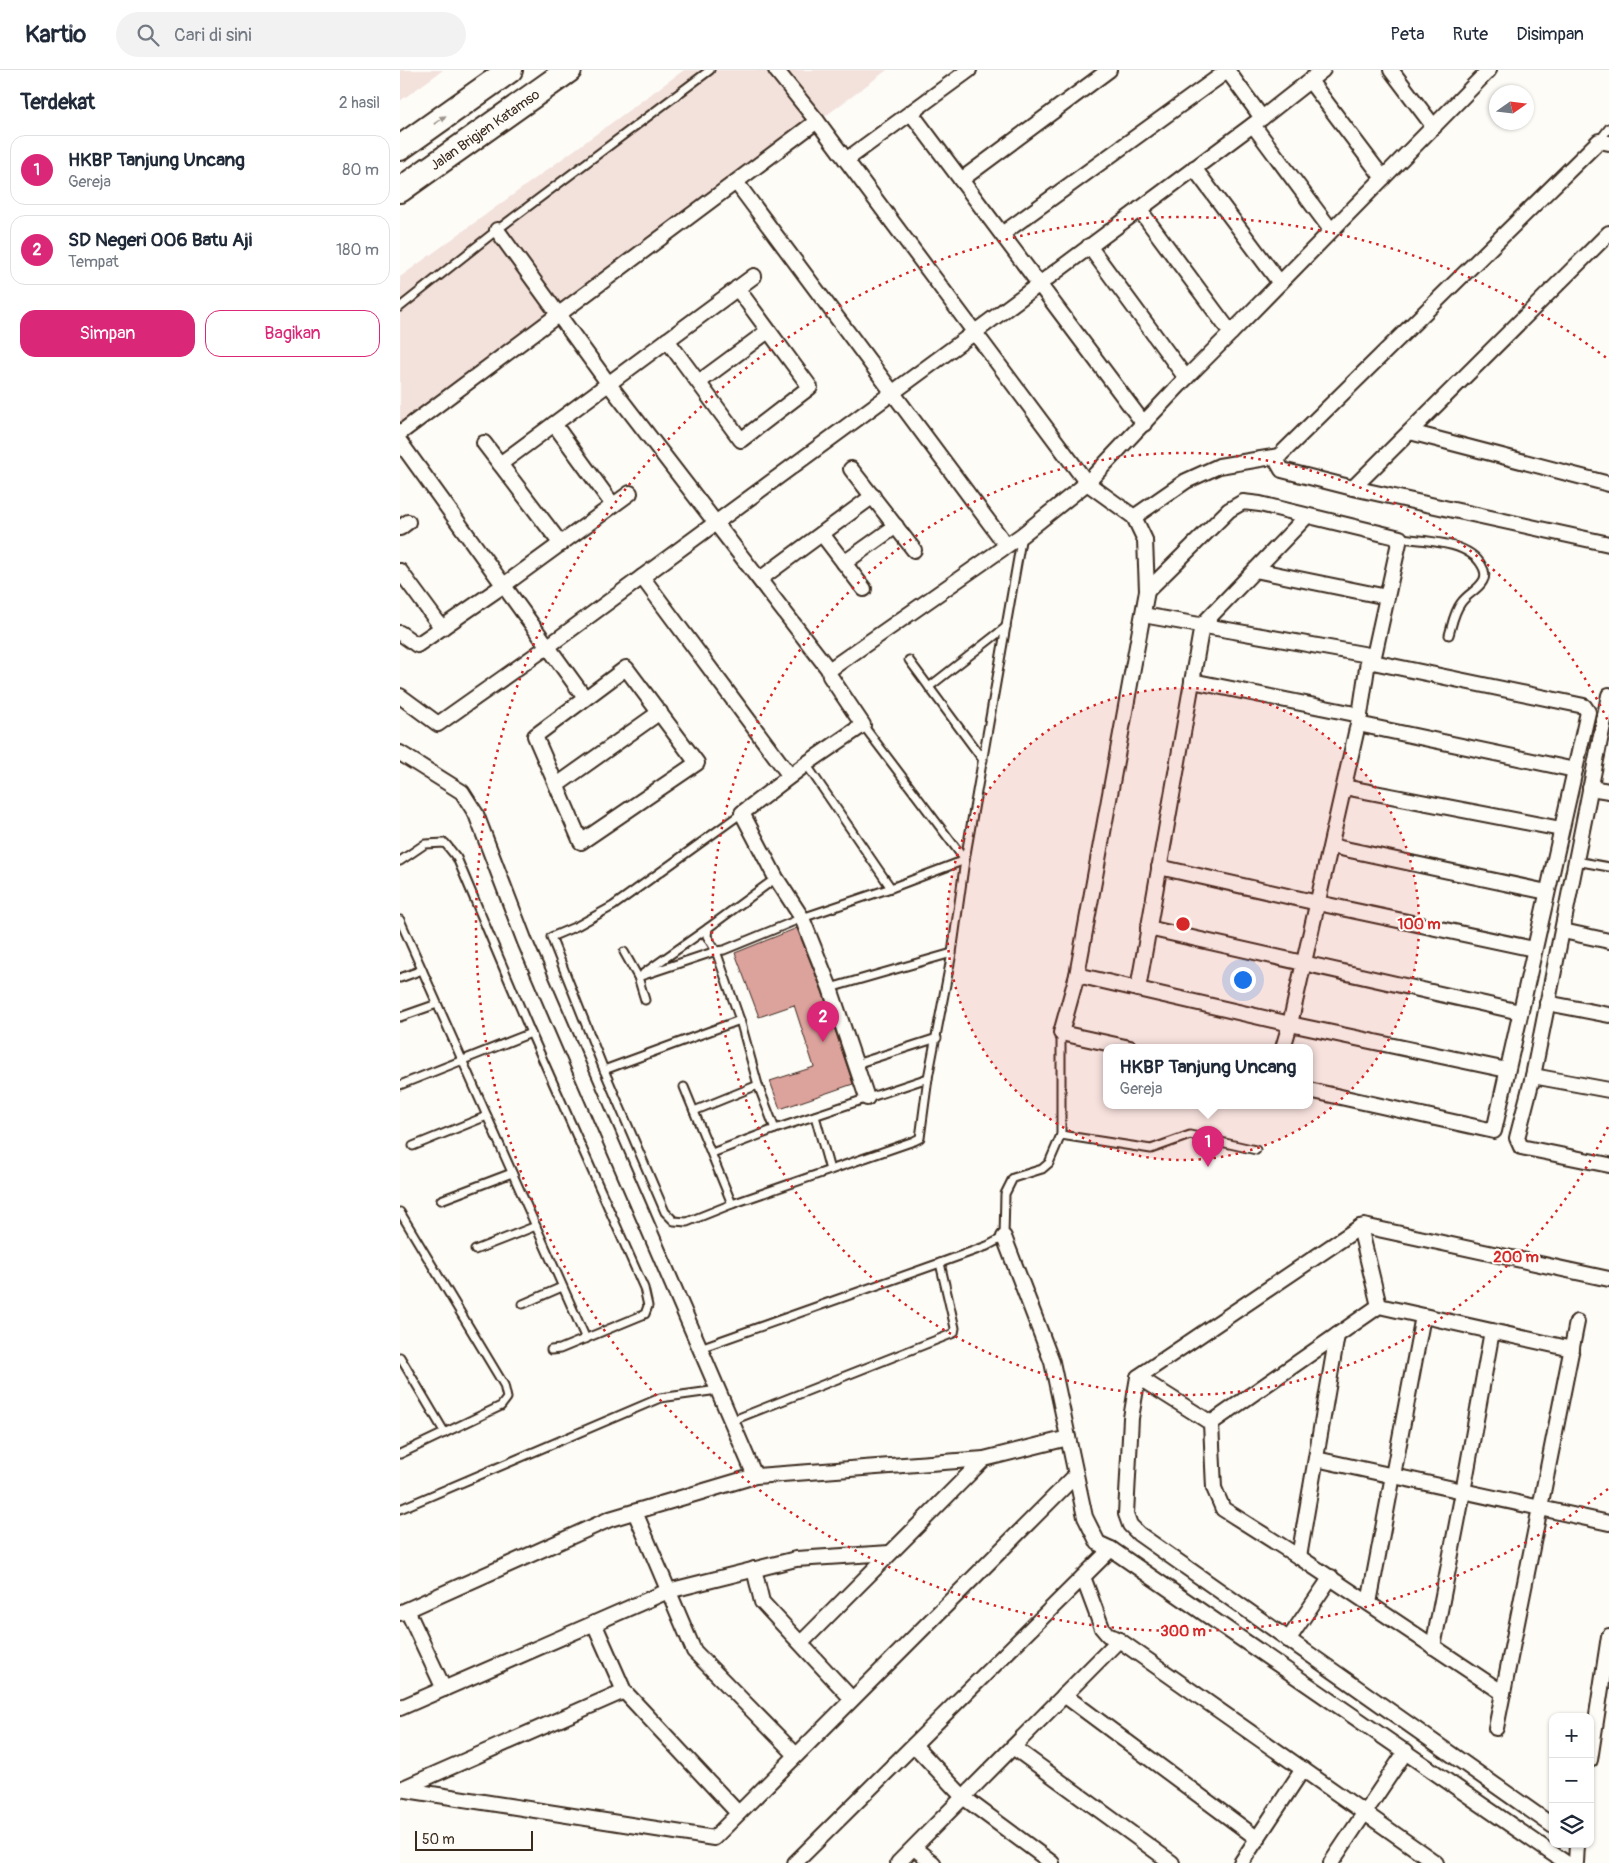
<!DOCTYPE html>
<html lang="id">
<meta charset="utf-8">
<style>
body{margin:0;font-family:Pangolin,sans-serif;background:#f2f2f3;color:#1f2937}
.controls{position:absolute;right:15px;bottom:15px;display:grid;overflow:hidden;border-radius:10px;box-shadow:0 1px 4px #0004}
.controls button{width:45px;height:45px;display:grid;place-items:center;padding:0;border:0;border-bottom:1px solid #e0e1e3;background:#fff;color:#1f2937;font:25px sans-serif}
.compass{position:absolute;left:1089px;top:15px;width:45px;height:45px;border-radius:50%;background:#fff;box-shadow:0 1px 4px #0004;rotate:76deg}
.scale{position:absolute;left:15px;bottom:12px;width:118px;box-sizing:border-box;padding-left:5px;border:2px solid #3b2a1e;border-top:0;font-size:14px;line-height:18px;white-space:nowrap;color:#3b2a1e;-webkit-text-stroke:4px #fdfcf7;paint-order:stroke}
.you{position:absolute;left:842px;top:909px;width:18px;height:18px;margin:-12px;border:4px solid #fff;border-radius:50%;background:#1a73e8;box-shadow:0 0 0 8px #1a73e833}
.badge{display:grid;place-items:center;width:32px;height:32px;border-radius:50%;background:#db2777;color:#fff;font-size:16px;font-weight:700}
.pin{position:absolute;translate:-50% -41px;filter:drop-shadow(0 1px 2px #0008)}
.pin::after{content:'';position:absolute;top:26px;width:18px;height:15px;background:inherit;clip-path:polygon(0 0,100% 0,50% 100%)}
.popup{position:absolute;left:703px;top:974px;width:210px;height:65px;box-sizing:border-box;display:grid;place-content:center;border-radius:10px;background:#fff;filter:drop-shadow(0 1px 4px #0005);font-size:16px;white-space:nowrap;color:#747a83}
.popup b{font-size:19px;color:#1f2937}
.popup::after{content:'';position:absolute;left:50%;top:100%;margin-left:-10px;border:10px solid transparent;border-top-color:#fff}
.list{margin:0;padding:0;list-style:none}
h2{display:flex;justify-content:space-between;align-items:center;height:65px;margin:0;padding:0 20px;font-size:21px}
h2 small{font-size:16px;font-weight:400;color:#747a83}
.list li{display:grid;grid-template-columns:32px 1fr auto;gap:15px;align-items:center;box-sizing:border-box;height:70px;margin:0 10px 10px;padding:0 10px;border:1px solid #e0e1e3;border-radius:15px}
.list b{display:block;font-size:19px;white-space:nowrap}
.list p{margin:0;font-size:16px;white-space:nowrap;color:#747a83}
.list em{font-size:16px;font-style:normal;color:#747a83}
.actions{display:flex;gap:10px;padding:15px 20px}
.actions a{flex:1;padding:11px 0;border:1px solid #db2777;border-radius:15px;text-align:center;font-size:18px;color:#db2777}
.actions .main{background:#db2777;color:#fff}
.icon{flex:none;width:28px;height:28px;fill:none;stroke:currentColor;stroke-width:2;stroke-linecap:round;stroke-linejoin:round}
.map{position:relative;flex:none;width:1209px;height:1793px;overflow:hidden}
header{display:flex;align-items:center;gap:30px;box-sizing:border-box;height:70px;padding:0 25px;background:#fff;border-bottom:1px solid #e0e1e3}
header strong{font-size:24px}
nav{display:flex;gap:28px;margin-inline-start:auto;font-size:18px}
.search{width:350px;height:45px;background:#f2f2f3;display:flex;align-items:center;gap:12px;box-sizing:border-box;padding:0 18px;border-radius:28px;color:#747a83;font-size:19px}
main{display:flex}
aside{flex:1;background:#fff}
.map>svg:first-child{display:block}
.built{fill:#f3e1dc}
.building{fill:#dca29c;stroke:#3b2a1e}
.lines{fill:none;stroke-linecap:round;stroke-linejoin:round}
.service-casing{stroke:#3b2a1e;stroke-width:11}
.minor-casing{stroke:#3b2a1e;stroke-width:18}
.trunk-casing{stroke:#3b2a1e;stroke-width:28}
.service{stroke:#fdfcf7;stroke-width:7}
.minor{stroke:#fdfcf7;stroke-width:14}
.trunk{stroke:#fdfcf7;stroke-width:24}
.oneway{fill:#9c938a}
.ring{fill:none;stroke:#d62828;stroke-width:2.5;stroke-dasharray:2.5 5}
.labels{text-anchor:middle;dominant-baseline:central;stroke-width:4;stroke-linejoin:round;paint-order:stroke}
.street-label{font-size:14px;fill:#3b2a1e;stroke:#fdfcf7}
.centre{fill:#d62828;stroke:#fdfcf7;stroke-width:2.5}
.ring-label{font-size:15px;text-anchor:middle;font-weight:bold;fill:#d62828;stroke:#fdfcf7;stroke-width:4;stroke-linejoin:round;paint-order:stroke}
</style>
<header>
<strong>Kartio</strong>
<div class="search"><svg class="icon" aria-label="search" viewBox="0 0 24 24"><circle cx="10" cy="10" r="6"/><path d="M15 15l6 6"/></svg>Cari di sini</div>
<nav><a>Peta</a><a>Rute</a><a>Disimpan</a></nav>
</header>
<main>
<aside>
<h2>Terdekat<small>2 hasil</small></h2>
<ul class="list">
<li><span class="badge">1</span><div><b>HKBP Tanjung Uncang</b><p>Gereja</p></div><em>80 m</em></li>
<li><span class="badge">2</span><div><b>SD Negeri 006 Batu Aji</b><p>Tempat</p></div><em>180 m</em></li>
</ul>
<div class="actions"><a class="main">Simpan</a><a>Bagikan</a></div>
</aside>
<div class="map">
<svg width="1209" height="1793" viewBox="0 0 1209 1793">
<rect width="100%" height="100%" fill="#fdfcf7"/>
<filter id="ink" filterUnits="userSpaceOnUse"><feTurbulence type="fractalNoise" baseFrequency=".02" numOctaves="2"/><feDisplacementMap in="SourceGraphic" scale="10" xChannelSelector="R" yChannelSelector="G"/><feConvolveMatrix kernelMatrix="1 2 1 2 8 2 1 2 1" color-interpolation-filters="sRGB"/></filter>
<g filter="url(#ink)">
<g class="built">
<polygon points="0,0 43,0 0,31"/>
<polygon points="284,0 487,0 0,364 0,207"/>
</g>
<polygon class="building" points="397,858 422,921 453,1014 380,1039 370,1011 414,997 394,935 359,947 335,883"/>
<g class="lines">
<defs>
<g id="service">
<polyline points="1199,71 1209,58"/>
<polyline points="0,237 97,160 310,0"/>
<path d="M1000 468C1025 471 1069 471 1082 496 1085 501 1086 506 1083 511 1078 520 1067 524 1061 533 1054 542 1052 555 1049 565"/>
<polyline points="509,590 583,690"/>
<polyline points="529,617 606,557"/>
<polyline points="406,694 491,818"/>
<polyline points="342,743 213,836 177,856 151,867 204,1000 265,1142 274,1151 287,1152 332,1134 514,1071 520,1068 528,1008 552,883 565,790 622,465"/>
<polyline points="0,791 25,774 45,773 57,788 131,963 244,1218 248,1236 245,1244 160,1279 151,1280"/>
<polyline points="1176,791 1209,797"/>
<polyline points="376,808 308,858 307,866 316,881 324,880 402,848 491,818 565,790 463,655"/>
<polyline points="0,850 186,1269"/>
<polyline points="224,882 238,907 245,930"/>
<polyline points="244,903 308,858"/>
<polyline points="238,907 316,881 340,950"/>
<polyline points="0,908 22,900"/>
<polyline points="430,918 552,883"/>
<polyline points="0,947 37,934"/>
<polyline points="456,994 537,968"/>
<polyline points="204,1000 340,950 358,1015 375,1059"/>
<polyline points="0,1015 131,963"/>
<polyline points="284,1017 332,1134"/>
<polyline points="294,1041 358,1015"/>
<polyline points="415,1046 430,1100"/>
<polyline points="661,1065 751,1079 790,1065 856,1080"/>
<polyline points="13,1076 87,1046"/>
<polyline points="312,1083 375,1059 528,1008"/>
<polyline points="41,1130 112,1103"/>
<polyline points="0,1142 104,1315 107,1328 101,1336 0,1384"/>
<polyline points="75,1180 136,1156"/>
<polyline points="123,1234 162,1217"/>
<polyline points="300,1278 540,1193 587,1176 604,1167 605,1124 613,1108 642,1099 649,1093 661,1065 661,963"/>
<polyline points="0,1287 45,1363"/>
<polyline points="331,1351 554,1263 555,1258 540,1193"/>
<polyline points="0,1439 260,1328 318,1320"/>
</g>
<g id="minor">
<polyline points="376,0 417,51 687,413 734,447 745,470 747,521 677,905 661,963 730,978"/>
<polyline points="827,0 862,48"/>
<polyline points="991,0 1034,57"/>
<polyline points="910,11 983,108"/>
<polyline points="511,43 744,354"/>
<polyline points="853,55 931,160"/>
<polyline points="1209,73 1199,71 879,386 878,393 882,400 953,418 1209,474"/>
<polyline points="446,90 569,0"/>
<polyline points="794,98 880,213"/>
<polyline points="561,110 709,0"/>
<polyline points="336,112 606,475"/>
<polyline points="97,160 208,313 429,600"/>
<polyline points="602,164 827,1"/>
<polyline points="689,176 786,308"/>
<polyline points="831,263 1089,0"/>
<polyline points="267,270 341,370 410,317 337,218"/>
<polyline points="299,312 368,261"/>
<polyline points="154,354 213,435"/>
<polyline points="1010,362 1209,414"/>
<polyline points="0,363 417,51"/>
<polyline points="0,372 185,628"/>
<polyline points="84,373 161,474"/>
<polyline points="100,394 354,206"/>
<polyline points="451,399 514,480"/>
<polyline points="953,418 1209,163"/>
<polyline points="734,447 786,411 819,396 879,386"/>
<polyline points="0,458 8,452"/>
<polyline points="422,464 464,519"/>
<polyline points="444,493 496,456"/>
<polyline points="855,500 987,527"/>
<polyline points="0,501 42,558"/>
<polyline points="242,507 390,706"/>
<polyline points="360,509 473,426"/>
<polyline points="747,521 829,440 843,432 860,434 1000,468 974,586 968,591 960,645 890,954 883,978"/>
<polyline points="743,545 974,586"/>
<polyline points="0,563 17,575 104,515 230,423"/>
<polygon points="226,598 297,693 181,772 135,666"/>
<polyline points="792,611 960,645"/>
<polyline points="1209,625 1133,1006 1117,1068 1121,1077 1209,1095"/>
<polyline points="0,626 38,654 147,577 575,262 862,48 923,0"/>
<polyline points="958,654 1175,700"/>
<polyline points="0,683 62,722 76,744 125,872 355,1406"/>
<polyline points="157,715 260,642"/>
<polyline points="944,717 1161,759"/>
<polyline points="1190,718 1209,721"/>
<polyline points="931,776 1147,822"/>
<polyline points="759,797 918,833 1134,879"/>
<polyline points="748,858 1120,942"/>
<polyline points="1163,861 1209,871"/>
<polyline points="677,905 890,954 1107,1000"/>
<polyline points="738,919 802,555 906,447"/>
<polyline points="1147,933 1209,945"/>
<polyline points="1133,1006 1209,1020"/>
<polyline points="909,1020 1094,1061 1188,642 1184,636 968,591"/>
<polyline points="467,1028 430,918 402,848 376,808 342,743 406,694 463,655 430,606 429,600 622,465 687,413 786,308 831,263 739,139"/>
<polyline points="960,1157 979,1236"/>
<polyline points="604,1167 652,1292 685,1447 698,1473 711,1479 1166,1793"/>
<polyline points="738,1307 811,1353"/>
<polyline points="916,1389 1209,1453"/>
<polyline points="235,1442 294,1581 396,1685"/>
<polyline points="899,1487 937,1265"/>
<polyline points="354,1499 362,1532 452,1629"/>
<polyline points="683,1507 702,1558 708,1565 719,1570 1036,1793"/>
<polyline points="969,1533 1023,1246"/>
<polyline points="7,1540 44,1619"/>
<polyline points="0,1543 210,1449 355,1406 584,1389 668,1368"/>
<polyline points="194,1553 224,1621 338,1743"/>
<polyline points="888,1570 931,1507"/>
<polyline points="401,1573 584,1389"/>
<polyline points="1033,1577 1063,1422 1092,1261"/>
<polyline points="1103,1623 899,1487 823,1439 814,1418 811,1353 979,1236 1172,1279"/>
<polyline points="664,1625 858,1769"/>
<polyline points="0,1638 268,1521 396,1489 490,1483"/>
<polyline points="1096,1658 1177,1252"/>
<polyline points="514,1675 563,1727 652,1793"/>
<polyline points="613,1677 772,1793"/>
<polyline points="1190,1690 1209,1566"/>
<polyline points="0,1719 314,1768 676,1405"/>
<polyline points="1,1719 224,1621"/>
<polyline points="1153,1756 739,1464 730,1455 726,1444 731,1348 738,1307 960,1157 964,1156 1209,1209"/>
<polyline points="514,1778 533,1793"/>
<polyline points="395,1793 711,1479"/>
<polyline points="498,1793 719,1570"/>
<polyline points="841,1793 903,1699"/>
<polyline points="931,1793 1006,1681"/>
<polyline points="1176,1793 1177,1774"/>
</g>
<g id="trunk">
<polyline points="0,78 110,0"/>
<polyline points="0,120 169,0"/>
</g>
</defs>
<use href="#service" class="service-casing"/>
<use href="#minor" class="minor-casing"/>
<use href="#trunk" class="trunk-casing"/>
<use href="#service" class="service"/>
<use href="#minor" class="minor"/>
<use href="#trunk" class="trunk"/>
</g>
<defs><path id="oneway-solid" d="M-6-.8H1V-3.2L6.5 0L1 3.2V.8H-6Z" transform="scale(1.25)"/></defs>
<use class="oneway" href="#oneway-solid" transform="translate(40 50) rotate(-35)"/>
</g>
<circle cx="783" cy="854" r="236" fill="#d62828" fill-opacity=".12"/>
<g class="ring">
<circle cx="783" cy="854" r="236"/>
<path d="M1208 1057A471 471 0 1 1 1208 651"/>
<path d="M1208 1419A707 707 0 1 1 1208 289"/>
</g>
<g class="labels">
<g class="street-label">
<text transform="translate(85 60) rotate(-35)">Jalan Brigjen Katamso</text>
</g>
</g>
<circle cx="783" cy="854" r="8" class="centre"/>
<g class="ring-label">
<text x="1019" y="859">100 m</text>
<text x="1116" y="1192">200 m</text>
<text x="783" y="1566">300 m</text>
</g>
</svg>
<div class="controls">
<button>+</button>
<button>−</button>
<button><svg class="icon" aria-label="layers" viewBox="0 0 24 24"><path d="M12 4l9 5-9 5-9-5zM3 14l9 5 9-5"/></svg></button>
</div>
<svg class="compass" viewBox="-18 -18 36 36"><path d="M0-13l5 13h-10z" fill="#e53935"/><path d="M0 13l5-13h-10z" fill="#747a83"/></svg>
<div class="scale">50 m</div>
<div class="you"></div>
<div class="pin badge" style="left:808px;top:1097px">1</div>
<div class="popup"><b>HKBP Tanjung Uncang</b>Gereja</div>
<div class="pin badge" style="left:423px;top:972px">2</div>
</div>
</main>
